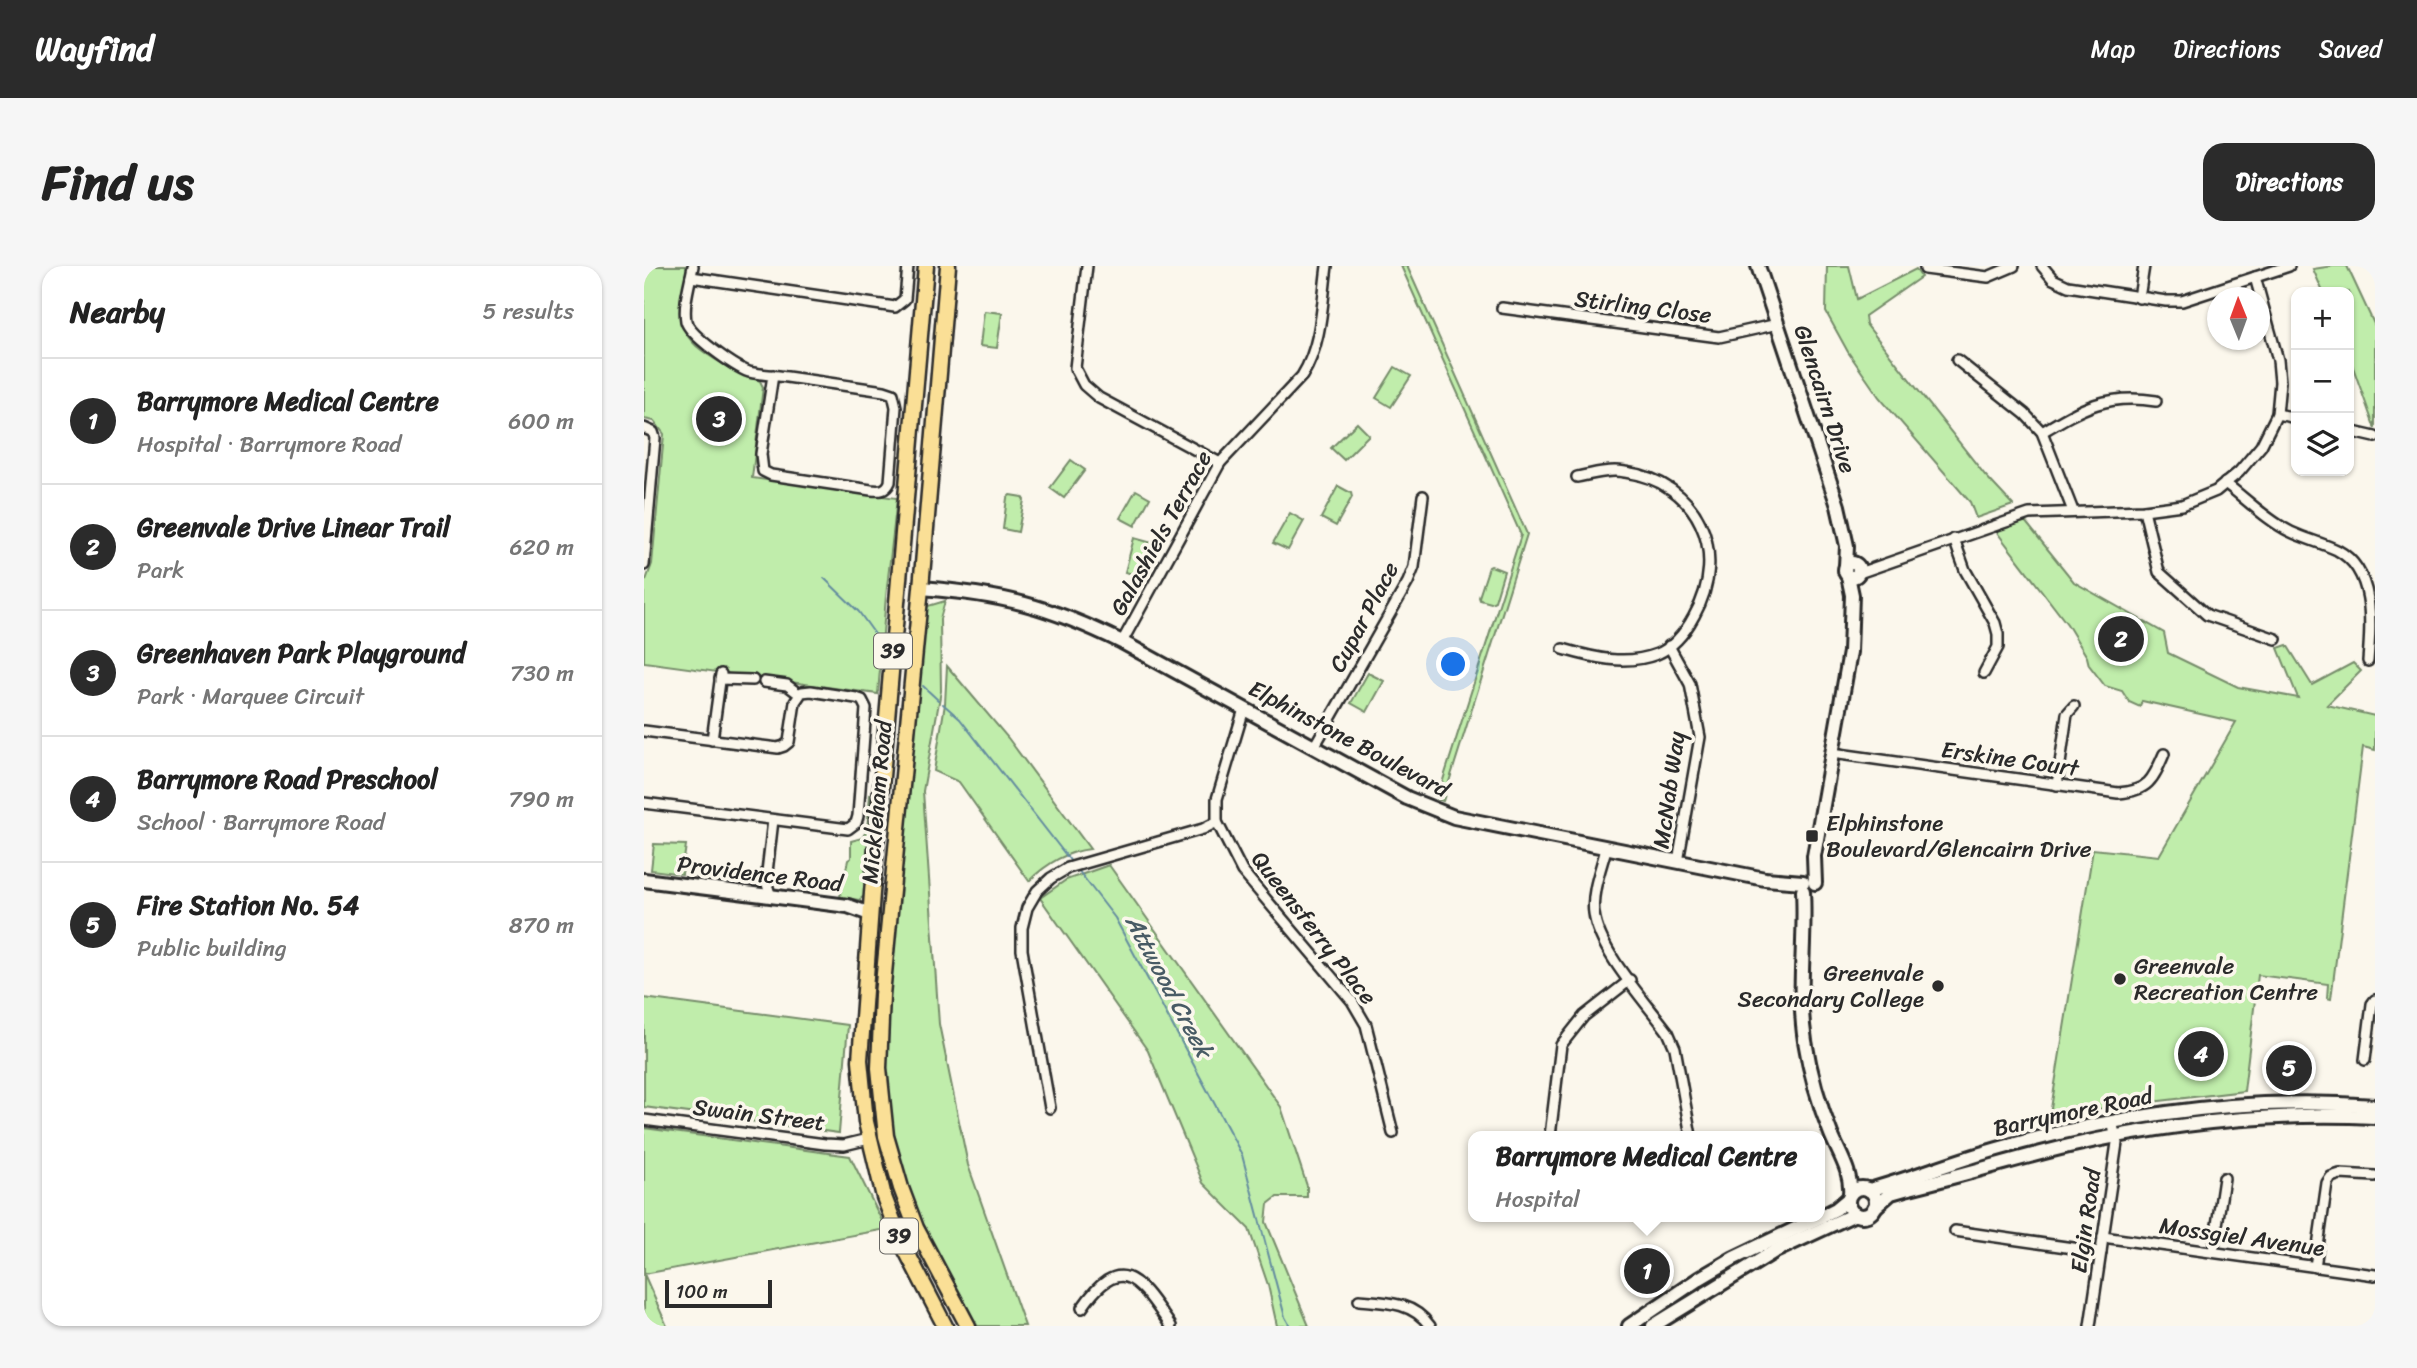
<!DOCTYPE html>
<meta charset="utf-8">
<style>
body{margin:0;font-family:Sriracha,sans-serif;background:#f6f6f6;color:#222}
.controls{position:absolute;right:21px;top:21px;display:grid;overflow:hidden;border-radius:14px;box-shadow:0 2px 5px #0004}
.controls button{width:63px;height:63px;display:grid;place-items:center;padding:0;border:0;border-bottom:2px solid #e0e0e0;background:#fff;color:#222;font:35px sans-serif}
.compass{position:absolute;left:1563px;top:21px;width:63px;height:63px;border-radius:50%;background:#fff;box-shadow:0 2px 5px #0004;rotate:359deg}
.scale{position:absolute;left:21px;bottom:18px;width:107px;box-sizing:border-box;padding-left:7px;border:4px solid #2b2b2b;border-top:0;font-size:19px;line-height:24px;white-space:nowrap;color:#2b2b2b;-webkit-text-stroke:5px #fbf7ec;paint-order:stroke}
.you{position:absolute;left:810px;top:399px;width:24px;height:24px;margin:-18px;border:5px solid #fff;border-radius:50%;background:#1a73e8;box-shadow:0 0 0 10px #1a73e833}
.badge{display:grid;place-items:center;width:46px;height:46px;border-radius:50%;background:#2b2b2b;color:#fff;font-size:23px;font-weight:700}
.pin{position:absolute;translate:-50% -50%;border:4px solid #fff;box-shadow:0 2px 7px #0006}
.popup{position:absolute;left:824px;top:865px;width:357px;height:91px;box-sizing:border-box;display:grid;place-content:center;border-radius:14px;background:#fff;filter:drop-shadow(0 2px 5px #0005);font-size:23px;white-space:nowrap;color:#767676}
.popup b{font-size:26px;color:#222}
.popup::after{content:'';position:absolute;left:50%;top:100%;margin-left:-14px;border:14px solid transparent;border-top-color:#fff}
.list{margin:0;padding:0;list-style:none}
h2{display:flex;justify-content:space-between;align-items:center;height:91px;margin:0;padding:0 28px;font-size:30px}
h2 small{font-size:23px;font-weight:400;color:#767676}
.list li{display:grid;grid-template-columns:46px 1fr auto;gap:21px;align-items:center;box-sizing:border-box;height:126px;padding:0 28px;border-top:2px solid #e0e0e0}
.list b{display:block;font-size:26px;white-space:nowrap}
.list p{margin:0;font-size:23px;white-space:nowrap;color:#767676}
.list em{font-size:23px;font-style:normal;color:#767676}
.icon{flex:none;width:38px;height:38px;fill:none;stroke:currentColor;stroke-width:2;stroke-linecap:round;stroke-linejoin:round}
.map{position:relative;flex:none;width:1731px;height:1060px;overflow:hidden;border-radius:21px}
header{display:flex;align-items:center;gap:42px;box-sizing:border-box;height:98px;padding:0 35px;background:#2b2b2b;color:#fff}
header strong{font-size:33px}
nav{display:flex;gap:38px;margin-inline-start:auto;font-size:24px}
.intro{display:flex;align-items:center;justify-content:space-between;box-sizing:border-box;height:168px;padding:0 42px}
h1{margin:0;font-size:49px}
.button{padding:18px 32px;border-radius:21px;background:#2b2b2b;color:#fff;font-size:24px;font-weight:700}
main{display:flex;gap:42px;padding:0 42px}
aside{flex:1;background:#fff;border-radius:21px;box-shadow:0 2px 5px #0004}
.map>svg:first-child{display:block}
.green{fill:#c0edab;stroke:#768c6b;stroke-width:2}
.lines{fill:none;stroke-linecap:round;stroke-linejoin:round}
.stream{stroke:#648c9f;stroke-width:2}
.street-casing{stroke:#2b2b2b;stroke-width:14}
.secondary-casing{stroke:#2b2b2b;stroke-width:18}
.primary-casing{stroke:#2b2b2b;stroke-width:19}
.street{stroke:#fbf7ec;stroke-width:9}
.secondary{stroke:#fbf7ec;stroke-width:12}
.primary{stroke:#fadf96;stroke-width:14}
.poi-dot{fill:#2b2b2b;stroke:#fbf7ec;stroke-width:2.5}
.labels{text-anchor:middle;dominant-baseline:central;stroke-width:7;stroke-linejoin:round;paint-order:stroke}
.shield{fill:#fbf7ec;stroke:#696865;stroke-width:2}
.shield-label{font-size:21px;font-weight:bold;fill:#2b2b2b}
.street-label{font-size:23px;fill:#2b2b2b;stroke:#fbf7ec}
.poi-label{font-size:23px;fill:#2b2b2b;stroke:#fbf7ec;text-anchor:start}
.water-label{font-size:24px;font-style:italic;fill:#485b65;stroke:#fbf7ec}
</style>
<header>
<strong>Wayfind</strong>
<nav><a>Map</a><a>Directions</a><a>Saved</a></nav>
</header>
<div class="intro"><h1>Find us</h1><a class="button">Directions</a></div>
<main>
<aside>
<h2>Nearby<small>5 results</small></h2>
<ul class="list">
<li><span class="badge">1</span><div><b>Barrymore Medical Centre</b><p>Hospital · Barrymore Road</p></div><em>600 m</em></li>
<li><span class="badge">2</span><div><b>Greenvale Drive Linear Trail</b><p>Park</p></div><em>620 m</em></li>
<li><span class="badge">3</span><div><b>Greenhaven Park Playground</b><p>Park · Marquee Circuit</p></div><em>730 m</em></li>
<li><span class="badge">4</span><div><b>Barrymore Road Preschool</b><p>School · Barrymore Road</p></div><em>790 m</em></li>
<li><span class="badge">5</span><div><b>Fire Station No. 54</b><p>Public building</p></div><em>870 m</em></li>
</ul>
</aside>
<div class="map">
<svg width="1731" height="1060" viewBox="0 0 1731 1060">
<rect width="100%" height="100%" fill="#fbf7ec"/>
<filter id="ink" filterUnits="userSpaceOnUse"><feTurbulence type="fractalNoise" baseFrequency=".0143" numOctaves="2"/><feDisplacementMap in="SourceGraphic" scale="14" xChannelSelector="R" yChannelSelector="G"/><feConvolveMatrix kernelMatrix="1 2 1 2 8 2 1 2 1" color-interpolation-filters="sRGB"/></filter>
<g filter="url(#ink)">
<g class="green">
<path d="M0 0H43C34 65 30 71 91 105 99 110 108 111 116 115L119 121 108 212 253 232 242 330 234 428 0 396V313L2 314 8 298 20 168 10 155 0 153Z"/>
<polygon points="757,0 763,0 883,268 799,535 793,533 877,269"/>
<polygon points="1183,0 1205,0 1213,33 1272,3 1277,11 1221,50 1222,58 1341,209 1369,239 1332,252 1326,236 1235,131 1204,86 1182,46"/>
<polygon points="1689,0 1703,0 1731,60 1731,163 1705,90 1705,26 1679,26 1669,3"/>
<polygon points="340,45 358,47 353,82 336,80"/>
<polygon points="751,101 767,110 747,141 732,132"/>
<polygon points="713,157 725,169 700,194 687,182"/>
<polygon points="427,194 441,204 420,232 406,222"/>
<polygon points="694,220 707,227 708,231 692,260 677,252"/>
<polygon points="492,224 506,232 491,260 476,252"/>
<polygon points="366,229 378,231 380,234 374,266 359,263 363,232"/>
<polygon points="646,247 660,255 644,284 629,277"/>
<polygon points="1381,255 1430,316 1520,367 1524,387 1594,421 1654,432 1634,382 1643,379 1668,419 1709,397 1717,405 1683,439 1731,450 1731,484 1719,481 1687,733 1683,732 1684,718 1614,709 1600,825 1507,836 1484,836 1405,855 1449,583 1515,590 1592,456 1498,435 1496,441 1485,436 1478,425 1461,420 1445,399 1443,391 1423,358 1352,265"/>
<polygon points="490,272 508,277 498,310 481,306"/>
<polygon points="847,300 860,305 851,335 847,337 836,334 835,331 845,301"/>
<polygon points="301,335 296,353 297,425 279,525 295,758 324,899 381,1060 329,1060 280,968 256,907 242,834 241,754 281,345 284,340"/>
<path d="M303 400 364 472 446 583C421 586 402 598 385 615L315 516 290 505 301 438Z"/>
<polygon points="724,407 740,415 723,446 707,437"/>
<polygon points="226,529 233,530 225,626 215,634 196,631 204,594 207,592 207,575 218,572 223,564"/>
<polygon points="10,578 42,579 38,608 7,604"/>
<polygon points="465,599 637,841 663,920 663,931 633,931 624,938 622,956 665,1060 633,1060 624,1019 605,963 559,917 504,785 396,632 422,614"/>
<polygon points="0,732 204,759 195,867 0,841"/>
<polygon points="0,862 206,890 242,963 0,1008 23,1060 0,1060"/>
</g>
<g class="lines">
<g class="stream">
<polyline points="180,312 215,346 243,385"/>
<polyline points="279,420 294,434"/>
<polyline points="299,438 316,453 428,597"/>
<polyline points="434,604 471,652 598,889 641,1051 646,1060"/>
</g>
<defs>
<g id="street">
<path d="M49 0C46 17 39 38 42 55 45 69 91 101 105 106 117 109 131 109 143 111L240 125 249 128 252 141 246 216C242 225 236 225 227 224L127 209 119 205 117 188 129 109"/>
<polyline points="443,0 431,102 440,119 455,132 576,197"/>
<polyline points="1281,0 1281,3 1344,11 1370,0"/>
<polyline points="1398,0 1409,13 1424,20 1522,35 1538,35 1645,0"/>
<polyline points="47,11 251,41 261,33 264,0"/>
<polyline points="1495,32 1500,0"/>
<polyline points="858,42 1075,71 1134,58"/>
<polyline points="1313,94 1381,148 1398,166 1429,245"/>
<polyline points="1633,148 1652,152"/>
<polyline points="0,162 9,166 11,172 0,299"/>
<polyline points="1705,165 1731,171"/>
<path d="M1398 166C1438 142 1463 127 1512 135"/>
<path d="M1581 217C1601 232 1625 256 1647 266 1662 273 1678 277 1693 284 1731 304 1727 356 1724 395"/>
<polyline points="1500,244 1515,306 1563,349 1632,373"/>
<polyline points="1310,273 1321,304 1351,357 1354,368 1354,381 1340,407"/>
<polyline points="1215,307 1385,248 1500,244 1538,239 1572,225 1595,206 1617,180 1633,148 1636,116 1634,94 1611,11"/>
<path d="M478 376 576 197 658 110C678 78 678 37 683 0"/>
<polyline points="1025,380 1046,418 1056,471 1034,596"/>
<path d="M919 383C950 392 982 400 1013 388 1030 381 1042 365 1050 350 1086 286 1054 216 981 206 965 203 948 208 933 211"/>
<polyline points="76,413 109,414"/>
<polyline points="120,416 143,419 155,428"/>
<polyline points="600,443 573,533 573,556 598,605 708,735 722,759 749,867"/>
<polyline points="0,465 134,482 140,480 145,476 151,436 158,426 167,425 212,432 218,434 222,442 214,550 212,557 204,563 0,537"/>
<polyline points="68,474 77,408"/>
<polyline points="670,481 764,316 770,301 779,230"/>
<path d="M1188 487 1474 527C1504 525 1509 514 1520 488"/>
<polyline points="1413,519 1423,448 1430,440"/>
<path d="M962 583C957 602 947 627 950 647 954 684 1001 735 1024 766L1031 782 1047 870"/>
<polyline points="127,631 122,615 129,554"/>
<polyline points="1721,794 1728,738 1731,734"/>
<polyline points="406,842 378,684 378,662 383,642 393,625 407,612 424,602 559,563 573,556"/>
<polyline points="0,854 181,878 200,879 225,873"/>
<polyline points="906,870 917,779 940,750 986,714"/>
<polyline points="1311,965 1457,986"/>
<polyline points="1459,971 1731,1009"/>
<polyline points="1569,986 1580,912"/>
<polyline points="1671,1001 1683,917 1687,911 1696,908 1731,910"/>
<path d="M715 1034C742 1036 769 1036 786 1060"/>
<path d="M438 1042C479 982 497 1018 527 1060"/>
<polyline points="1446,1060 1473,877 1468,855"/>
</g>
<g id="secondary">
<polyline points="1114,0 1194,240 1203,280 1202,300"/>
<circle cx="1208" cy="304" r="7"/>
<path d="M277 322C357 328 405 340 478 376L763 532 810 551 1121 613 1159 616"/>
<polyline points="0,614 204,640 226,648"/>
<polyline points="1171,617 1170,590 1206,386 1208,329 1204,310"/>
<path d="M1159 625C1162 675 1153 725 1161 775 1166 807 1175 838 1187 868 1195 888 1208 906 1206 928"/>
<circle cx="1218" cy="936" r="14"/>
<path d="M1225 924C1269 912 1312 894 1357 882 1478 848 1605 830 1731 840"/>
<path d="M1230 942 1247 927 1261 923C1316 910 1370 893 1425 880 1525 857 1628 846 1731 851"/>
<polyline points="1176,951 1192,943 1204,933"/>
<polyline points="985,1060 1056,1012 1090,992 1176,951"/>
<polyline points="1009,1060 1131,985 1211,948"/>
</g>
<g id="primary">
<polyline points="282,0 228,627 216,794 222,856 240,931 257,975 301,1060"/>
<polyline points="304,0 277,322 238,729 235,802 242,870 257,922 272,962 324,1060"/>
</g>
</defs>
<use href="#street" class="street-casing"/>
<use href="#secondary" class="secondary-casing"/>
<use href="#primary" class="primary-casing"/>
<use href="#street" class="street"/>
<use href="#secondary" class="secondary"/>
<use href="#primary" class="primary"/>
</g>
</g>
<g class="poi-dot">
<rect x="1161" y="563" width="14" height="14" rx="3.5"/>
<circle cx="1476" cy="713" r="7"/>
<circle cx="1294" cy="720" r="7"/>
</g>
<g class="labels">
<g class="shield">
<rect x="230" y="367.5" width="38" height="35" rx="5"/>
<rect x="236" y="952.5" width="38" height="35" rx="5"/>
</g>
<g class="shield-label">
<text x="249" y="385">39</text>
<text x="255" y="970">39</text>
</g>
<g class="street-label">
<text transform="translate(999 41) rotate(7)">Stirling Close</text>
<text transform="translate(1181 133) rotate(72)">Glencairn Drive</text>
<text transform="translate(517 267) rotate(-61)">Galashiels Terrace</text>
<text transform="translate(720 351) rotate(-62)">Cupar Place</text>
<text transform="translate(705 473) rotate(28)">Elphinstone Boulevard</text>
<text transform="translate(1366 493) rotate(8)">Erskine Court</text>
<text transform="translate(1025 524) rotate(-82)">McNab Way</text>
<text transform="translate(233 536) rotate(-85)">Mickleham Road</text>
<text transform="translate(116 608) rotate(7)">Providence Road</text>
<text transform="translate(670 662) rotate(52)">Queensferry Place</text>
<text transform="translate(1429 846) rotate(-12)">Barrymore Road</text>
<text transform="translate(115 849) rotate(7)">Swain Street</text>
<text transform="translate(1442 955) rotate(-82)">Elgin Road</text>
<text transform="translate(1598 971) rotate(8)">Mossgiel Avenue</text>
</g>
<g class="poi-label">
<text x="1182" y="557">Elphinstone<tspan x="1182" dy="26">Boulevard/Glencairn Drive</tspan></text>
<text x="1490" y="700">Greenvale<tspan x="1490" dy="26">Recreation Centre</tspan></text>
<text x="1280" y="707" text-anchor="end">Greenvale<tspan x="1280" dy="26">Secondary College</tspan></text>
</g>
<g class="water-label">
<text transform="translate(525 720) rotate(62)">Attwood Creek</text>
</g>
</g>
</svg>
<div class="controls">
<button>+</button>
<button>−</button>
<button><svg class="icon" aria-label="layers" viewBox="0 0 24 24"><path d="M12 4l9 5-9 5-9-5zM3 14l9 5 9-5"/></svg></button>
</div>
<svg class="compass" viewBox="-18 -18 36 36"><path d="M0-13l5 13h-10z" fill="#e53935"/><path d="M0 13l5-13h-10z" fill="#767676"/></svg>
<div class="scale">100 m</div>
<div class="you"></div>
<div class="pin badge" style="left:1003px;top:1005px">1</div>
<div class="popup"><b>Barrymore Medical Centre</b>Hospital</div>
<div class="pin badge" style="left:1477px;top:373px">2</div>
<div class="pin badge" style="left:75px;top:153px">3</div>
<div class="pin badge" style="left:1557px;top:788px">4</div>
<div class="pin badge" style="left:1645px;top:802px">5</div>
</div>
</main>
